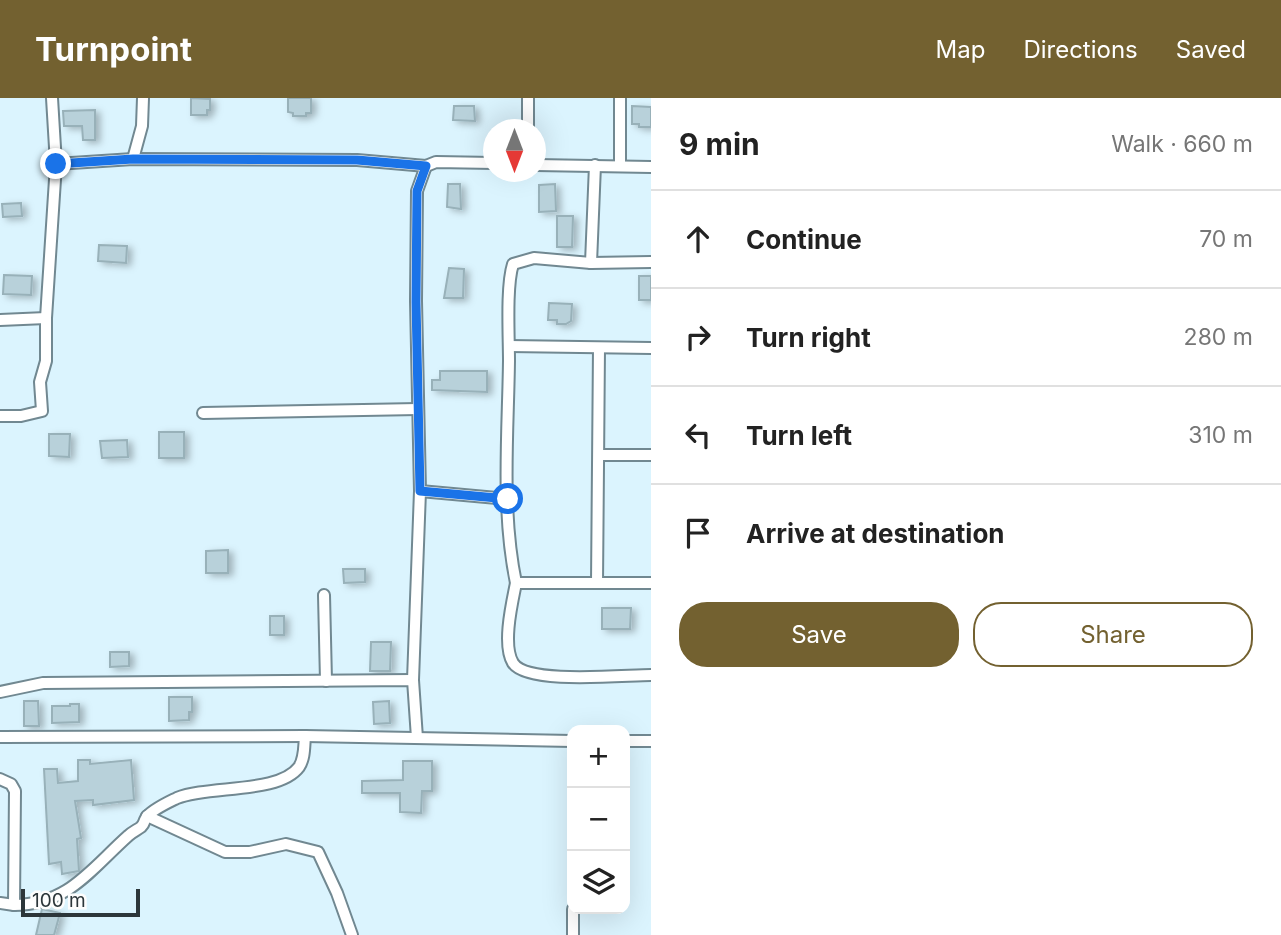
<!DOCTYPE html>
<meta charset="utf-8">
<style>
body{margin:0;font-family:Inter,sans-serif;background:#f6f6f6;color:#222}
.controls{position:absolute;right:21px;bottom:21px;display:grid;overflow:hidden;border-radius:14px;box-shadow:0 7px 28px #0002}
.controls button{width:63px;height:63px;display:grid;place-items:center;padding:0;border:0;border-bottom:2px solid #e0e0e0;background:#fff;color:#222;font:35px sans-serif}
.compass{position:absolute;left:483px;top:21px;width:63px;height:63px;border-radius:50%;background:#fff;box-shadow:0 7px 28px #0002;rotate:180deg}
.scale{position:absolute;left:21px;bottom:18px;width:119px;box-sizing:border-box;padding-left:7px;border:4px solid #2c363a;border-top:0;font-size:19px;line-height:24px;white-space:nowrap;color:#2c363a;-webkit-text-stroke:5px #fdfdfd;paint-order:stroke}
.stop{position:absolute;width:21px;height:21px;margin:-16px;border:5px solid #1a73e8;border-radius:50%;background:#fff}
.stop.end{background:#1a73e8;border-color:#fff;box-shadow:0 2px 7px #0008}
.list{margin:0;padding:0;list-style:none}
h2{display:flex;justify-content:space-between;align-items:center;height:91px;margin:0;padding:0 28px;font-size:30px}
h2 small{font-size:23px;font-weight:400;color:#767676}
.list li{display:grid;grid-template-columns:46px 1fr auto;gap:21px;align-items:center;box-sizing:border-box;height:98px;padding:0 28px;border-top:2px solid #e0e0e0}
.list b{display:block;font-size:26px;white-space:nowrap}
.list em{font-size:23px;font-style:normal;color:#767676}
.actions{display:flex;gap:14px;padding:21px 28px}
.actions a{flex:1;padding:16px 0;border:2px solid #736130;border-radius:28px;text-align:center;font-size:24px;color:#736130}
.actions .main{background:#736130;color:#fff}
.icon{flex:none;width:38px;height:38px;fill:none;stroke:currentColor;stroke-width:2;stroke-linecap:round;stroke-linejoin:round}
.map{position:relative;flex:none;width:651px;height:837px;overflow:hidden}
header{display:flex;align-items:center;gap:42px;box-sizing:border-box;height:98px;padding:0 35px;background:#736130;color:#fff}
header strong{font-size:33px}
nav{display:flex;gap:38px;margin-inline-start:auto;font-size:24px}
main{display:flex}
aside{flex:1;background:#fff}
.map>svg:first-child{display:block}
.building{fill:#b8d1da;stroke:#98b1b9;stroke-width:2;filter:url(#shadow)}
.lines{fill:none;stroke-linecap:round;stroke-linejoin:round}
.minor-casing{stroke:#718891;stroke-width:14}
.minor{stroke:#fff;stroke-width:10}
.route{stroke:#1a73e8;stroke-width:9}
</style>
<header>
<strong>Turnpoint</strong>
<nav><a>Map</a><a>Directions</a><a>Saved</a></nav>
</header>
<main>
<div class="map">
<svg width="651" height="837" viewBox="0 0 651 837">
<defs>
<filter id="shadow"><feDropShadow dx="4.5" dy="2.5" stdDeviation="3.5" flood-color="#0004"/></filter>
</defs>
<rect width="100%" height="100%" fill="#dbf4fe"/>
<g class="building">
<polygon points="191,0 210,1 210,12 207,12 207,17 191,17"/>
<polygon points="288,0 311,0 311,15 306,15 306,18 293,18 293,15 288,14"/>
<polygon points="454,8 474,8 475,23 453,22"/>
<polygon points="632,8 651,9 651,29 639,29 639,26 632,26"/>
<polygon points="95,12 95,42 83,42 82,28 64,28 63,13"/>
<polygon points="448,86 460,86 461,111 447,109"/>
<polygon points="555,86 556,113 539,114 539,87"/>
<polygon points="21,105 22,118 3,119 2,106"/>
<polygon points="557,118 573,118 572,149 557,149"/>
<polygon points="99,147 127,148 126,165 98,163"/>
<polygon points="449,170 464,171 463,200 444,200"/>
<polygon points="4,177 32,178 31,197 3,196"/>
<rect x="639" y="178" width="12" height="24"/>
<polygon points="549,205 572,206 571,223 566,226 557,226 557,222 548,222"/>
<polygon points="440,273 487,273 487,294 432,292 432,282 440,282"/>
<rect x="159" y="334" width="25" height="26"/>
<polygon points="49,336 70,336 69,359 49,358"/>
<polygon points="127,342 128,359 102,360 100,343"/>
<polygon points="228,452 228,475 206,475 206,453"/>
<polygon points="343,471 365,471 365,484 344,485"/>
<polygon points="602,510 631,510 630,531 602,531"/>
<rect x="270" y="518" width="14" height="19"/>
<polygon points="371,544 391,544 390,573 370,573"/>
<polygon points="110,554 129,554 129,568 110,569"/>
<polygon points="169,599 192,599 192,614 189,614 189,622 169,623"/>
<polygon points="24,603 38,603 39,628 24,628"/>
<polygon points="389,603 390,625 374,626 373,604"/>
<polygon points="70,606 79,606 79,624 52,625 52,608 70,608"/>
<polygon points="78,662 90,662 90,666 131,662 134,702 93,707 93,702 75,703 81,740 77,741 79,773 62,776 61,764 49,766 44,671 57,671 58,685 78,683"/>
<polygon points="403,663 432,663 432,693 422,693 421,715 400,714 400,695 362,695 362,683 403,682"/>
<polygon points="42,811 60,815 54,837 36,837"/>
</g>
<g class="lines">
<defs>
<g id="minor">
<polyline points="528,0 528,32"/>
<polyline points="620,0 620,68"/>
<polyline points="133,61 142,28 143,0"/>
<polyline points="56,66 133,61 357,62 426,68 436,64 494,65"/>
<polyline points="536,67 651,69"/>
<polyline points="591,165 595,67"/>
<polyline points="0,222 46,220"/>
<polyline points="509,248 651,250"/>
<path d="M599 250 597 485H516C501 413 508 336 509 263 509 238 506 188 513 166L534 160 591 165 651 164"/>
<polyline points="203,315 418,311"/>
<polyline points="0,318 21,318 42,313 40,284 46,263 46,220 56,66 52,0"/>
<polyline points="599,357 651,357"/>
<polyline points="420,393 508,401"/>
<path d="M516 485C512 505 502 547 513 565 527 587 624 577 651 577"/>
<polyline points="597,485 651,485"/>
<polyline points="324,497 326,583"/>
<polyline points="413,582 420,393 416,203 417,93 426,68"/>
<polyline points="0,594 43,585 413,582 417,640"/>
<polyline points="0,639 305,638 572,643"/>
<polyline points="625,643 651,643"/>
<polyline points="0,681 11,686 15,693 14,807 0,805"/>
<polyline points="147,718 225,754 250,754 286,746 318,754 337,795 352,837"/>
<path d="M14 807C68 807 91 771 128 738 132 734 137 732 141 729 145 725 143 725 146 720 151 712 169 704 177 700 209 687 279 696 299 669 305 660 304 648 305 638"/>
<polyline points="573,837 573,811"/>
</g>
</defs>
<use href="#minor" class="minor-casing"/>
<use href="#minor" class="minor"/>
</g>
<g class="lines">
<polyline class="route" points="56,66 133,61 357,62 426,68 417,93 416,204 420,393 508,401"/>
</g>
</svg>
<div class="controls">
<button>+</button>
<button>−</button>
<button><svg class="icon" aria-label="layers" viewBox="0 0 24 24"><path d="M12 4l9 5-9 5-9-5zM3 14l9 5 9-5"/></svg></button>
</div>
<svg class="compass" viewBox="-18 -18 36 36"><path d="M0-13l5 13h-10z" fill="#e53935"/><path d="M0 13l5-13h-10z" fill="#767676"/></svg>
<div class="scale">100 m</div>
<div class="stop" style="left:508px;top:401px"></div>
<div class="stop end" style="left:56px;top:66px"></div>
</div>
<aside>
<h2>9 min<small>Walk · 660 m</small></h2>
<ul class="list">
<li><svg class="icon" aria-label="ahead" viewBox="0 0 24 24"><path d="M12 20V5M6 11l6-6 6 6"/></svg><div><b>Continue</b></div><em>70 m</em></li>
<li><svg class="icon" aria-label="right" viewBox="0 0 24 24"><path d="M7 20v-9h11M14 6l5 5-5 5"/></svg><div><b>Turn right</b></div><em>280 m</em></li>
<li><svg class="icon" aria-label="left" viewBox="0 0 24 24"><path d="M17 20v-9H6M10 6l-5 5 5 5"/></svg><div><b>Turn left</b></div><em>310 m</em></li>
<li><svg class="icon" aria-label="arrive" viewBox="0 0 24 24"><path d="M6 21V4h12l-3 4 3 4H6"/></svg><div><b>Arrive at destination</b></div></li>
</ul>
<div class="actions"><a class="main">Save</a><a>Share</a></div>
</aside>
</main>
